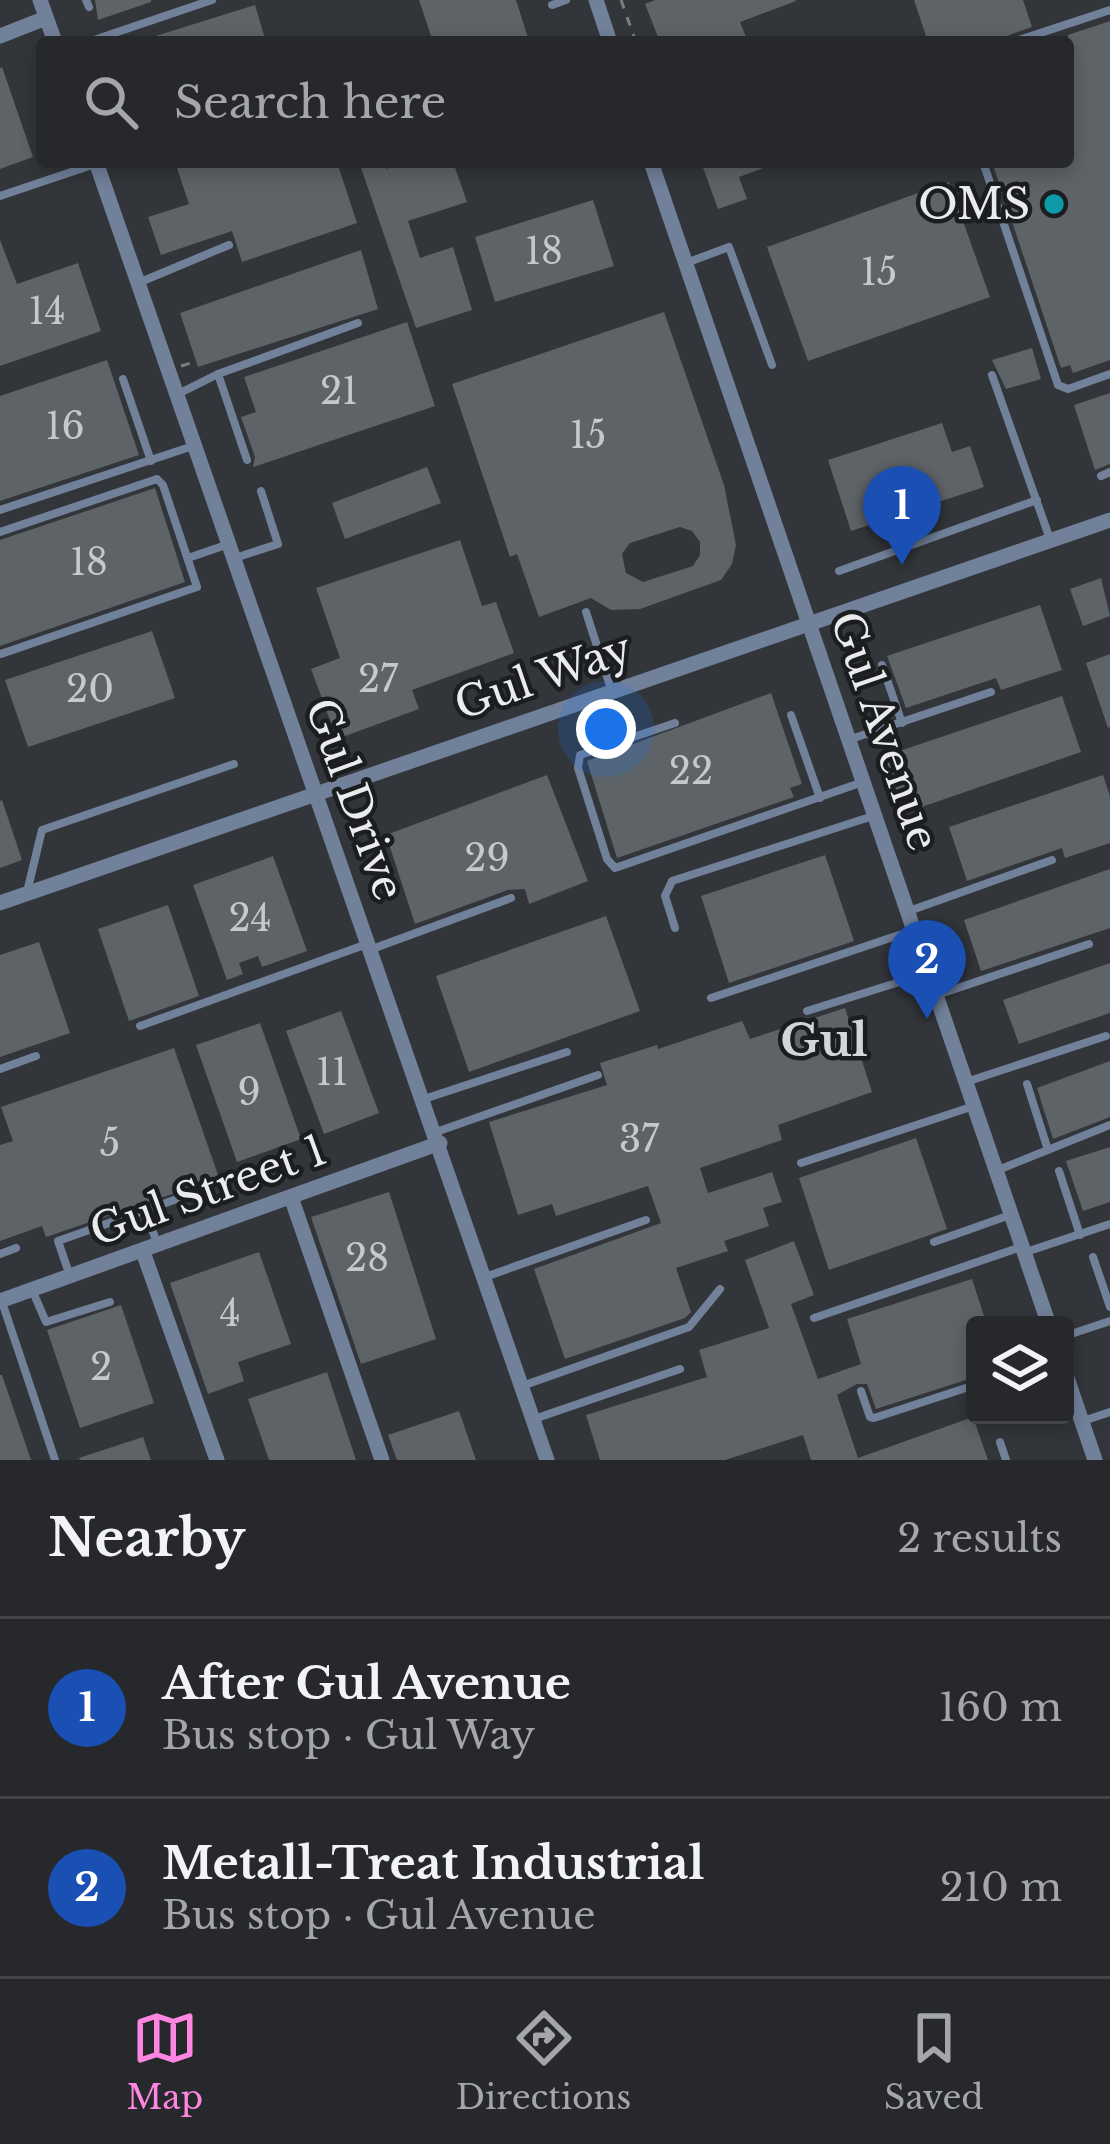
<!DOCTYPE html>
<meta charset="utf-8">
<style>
body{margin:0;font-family:"Libre Baskerville",serif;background:#323438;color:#f1f3f6}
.controls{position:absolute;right:36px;bottom:36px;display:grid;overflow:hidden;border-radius:12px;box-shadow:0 6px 18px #0003}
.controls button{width:108px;height:108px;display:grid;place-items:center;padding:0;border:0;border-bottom:3px solid #424448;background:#26282c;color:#f1f3f6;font:60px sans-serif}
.you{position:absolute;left:606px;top:729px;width:42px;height:42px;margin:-30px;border:9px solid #fff;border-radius:50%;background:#1a73e8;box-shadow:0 0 0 18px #1a73e833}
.badge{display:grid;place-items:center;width:78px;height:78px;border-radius:50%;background:#fe86e0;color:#fff;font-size:39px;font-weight:700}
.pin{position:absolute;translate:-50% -99px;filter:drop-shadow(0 3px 6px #0008)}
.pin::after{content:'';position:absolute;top:63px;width:42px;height:36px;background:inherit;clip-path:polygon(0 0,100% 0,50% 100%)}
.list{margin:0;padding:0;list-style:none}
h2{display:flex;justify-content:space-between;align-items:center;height:156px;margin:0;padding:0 48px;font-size:51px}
h2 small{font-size:39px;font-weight:400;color:#a4a6a9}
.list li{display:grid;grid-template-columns:78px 1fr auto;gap:36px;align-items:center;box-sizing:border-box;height:180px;padding:0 48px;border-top:3px solid #424448}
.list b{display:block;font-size:45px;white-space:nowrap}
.list p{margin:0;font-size:39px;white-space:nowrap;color:#a4a6a9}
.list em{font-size:39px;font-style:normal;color:#a4a6a9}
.icon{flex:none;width:66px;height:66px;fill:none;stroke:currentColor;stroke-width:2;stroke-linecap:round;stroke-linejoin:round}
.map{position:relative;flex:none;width:1110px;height:1460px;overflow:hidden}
.search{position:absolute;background:#26282c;box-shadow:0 6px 18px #0003;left:36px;right:36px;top:36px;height:132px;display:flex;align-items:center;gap:30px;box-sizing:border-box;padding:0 42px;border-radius:12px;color:#a4a6a9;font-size:45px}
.sheet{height:516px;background:#26282c}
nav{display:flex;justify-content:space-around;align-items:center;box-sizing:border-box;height:168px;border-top:3px solid #424448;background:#26282c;font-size:33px;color:#a4a6a9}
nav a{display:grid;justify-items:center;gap:6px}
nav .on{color:#fe86e0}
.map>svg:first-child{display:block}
.building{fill:#5e6368;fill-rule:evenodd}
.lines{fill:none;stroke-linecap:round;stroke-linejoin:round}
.path{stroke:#7b7d81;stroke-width:3;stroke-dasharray:9 9;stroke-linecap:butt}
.service{stroke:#71819a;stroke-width:8}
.minor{stroke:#71819a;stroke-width:15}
.culture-dot{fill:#0f9aa8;stroke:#1b1d1f;stroke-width:4.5}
.labels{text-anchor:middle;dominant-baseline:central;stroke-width:9;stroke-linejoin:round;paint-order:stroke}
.number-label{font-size:36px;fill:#c6c9cc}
.poi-label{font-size:42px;fill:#e9ebee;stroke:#1b1d1f;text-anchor:end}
.street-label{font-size:42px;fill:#e9ebee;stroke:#1b1d1f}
.neighbourhood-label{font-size:45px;font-weight:bold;fill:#d1d6dd;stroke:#1b1d1f}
</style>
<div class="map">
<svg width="1110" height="1460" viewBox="0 0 1110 1460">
<rect width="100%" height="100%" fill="#32353a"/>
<g class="building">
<polygon points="95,0 151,0 151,2 98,20"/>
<polygon points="419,0 516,0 528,38 516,42 433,42"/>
<polygon points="655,0 795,0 796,1 740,22 748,42 660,42 645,4"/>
<polygon points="914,0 1023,0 1032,27 1009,35 1005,42 1003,38 991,42 928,42"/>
<polygon points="255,5 266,42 147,42 146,39"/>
<polygon points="1110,21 1110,360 1073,373 1070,365 1061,368 992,162 1068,162 1068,35"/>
<polygon points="2,67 33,157 0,169 0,68"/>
<polygon points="175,162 337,162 357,223 242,262 232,231 161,255 148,217 189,204"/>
<polygon points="359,162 384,162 386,169 407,162 453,162 467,202 408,221 420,258 453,247 472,310 416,328"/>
<polygon points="701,162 777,162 777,163 739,177 747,199 718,209"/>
<polygon points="949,182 990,297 808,361 767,247"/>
<polygon points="593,200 614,266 495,302 475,237"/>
<polygon points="0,240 17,284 78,263 101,331 0,366"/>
<polygon points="361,250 378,309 198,367 180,313"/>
<path d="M664 312 724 485 736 545 732 564 721 580 640 609 611 610 591 598 539 617 517 554 510 557 452 384ZM680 527 692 531 700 542V555L693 566 643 582 626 573 622 554 630 543Z"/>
<polygon points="407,322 435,406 253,467 255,457 241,417 256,412 244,377"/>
<polygon points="1032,348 1041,379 1006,389 992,360"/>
<polygon points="107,360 139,455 0,501 0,396"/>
<polygon points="1110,393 1110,464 1095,470 1074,405"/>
<polygon points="942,423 952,452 970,446 984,487 851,531 828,460"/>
<polygon points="427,467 441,503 345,539 332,503"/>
<polygon points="155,488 185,582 0,646 0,540"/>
<polygon points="460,540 482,606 496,602 514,653 412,690 419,709 337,739 311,669 340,658 316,588"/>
<polygon points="1101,578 1110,616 1083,626 1070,589"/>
<polygon points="1040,605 1062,670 1001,690 996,678 906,708 887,656"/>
<polygon points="152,631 175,698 28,747 5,680"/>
<polygon points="1110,654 1110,727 1108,728 1086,663"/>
<polygon points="771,693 802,784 790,788 794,797 617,858 587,761"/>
<polygon points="1062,696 1081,752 904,813 885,756"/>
<polygon points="547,775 588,881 529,904 525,889 508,890 415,924 386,835"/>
<polygon points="1103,775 1110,796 1110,843 1065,858 1062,848 967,881 949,827"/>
<polygon points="2,800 22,860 0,868 0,801"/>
<polygon points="825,855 854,941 729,983 701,896"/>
<polygon points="273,856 307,951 262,967 258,956 239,963 243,974 227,980 193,885"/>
<polygon points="1110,869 1110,928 981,971 964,920"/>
<polygon points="168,905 199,996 129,1021 98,929"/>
<polygon points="606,916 640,1011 469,1072 436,976"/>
<polygon points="39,942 70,1033 0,1057 0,955"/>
<polygon points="1110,963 1110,1013 1019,1044 1003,1000"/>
<polygon points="845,1008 872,1092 778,1125 782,1140 700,1168 708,1193 772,1172 782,1202 763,1208 769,1226 724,1241 728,1251 676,1268 691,1312 685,1318 565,1359 534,1269 661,1223 648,1186 556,1216 552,1204 518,1215 489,1122 607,1085 600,1063 657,1045 658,1049 742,1021 750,1039"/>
<polygon points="341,1011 379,1113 324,1134 286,1031"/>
<polygon points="260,1023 301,1139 237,1162 196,1045"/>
<polygon points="174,1048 219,1178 46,1237 42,1226 0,1241 0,1145 13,1141 1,1107"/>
<polygon points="1110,1061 1110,1117 1053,1139 1037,1088"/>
<polygon points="916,1138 947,1229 829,1270 799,1178"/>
<polygon points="1110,1147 1110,1202 1083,1211 1066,1161"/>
<polygon points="389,1192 436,1339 361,1364 311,1217"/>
<polygon points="794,1241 814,1295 791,1304 818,1379 861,1364 847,1319 972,1279 987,1325 975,1325 975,1377 876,1409 867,1384 857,1384 837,1395 858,1458 973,1417 988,1460 811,1460 803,1435 725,1460 600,1460 586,1415 707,1377 699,1350 769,1328 745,1260"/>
<polygon points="259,1252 291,1344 238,1362 244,1381 208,1394 170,1283"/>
<polygon points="121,1305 154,1403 80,1428 47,1330"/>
<polygon points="327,1372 356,1460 269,1460 248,1399"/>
<polygon points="0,1375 2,1375 31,1460 0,1460"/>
<polygon points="459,1411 476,1460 397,1460 388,1435"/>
<polygon points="143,1437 151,1460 80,1460 79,1458"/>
</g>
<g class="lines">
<g class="path">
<polyline points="621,0 636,42"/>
<polyline points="181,366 194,362"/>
</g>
<g class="service">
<polyline points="86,0 89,7"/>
<polyline points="552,5 566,0"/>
<polyline points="88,42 212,0"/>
<polyline points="1013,42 1110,10"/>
<polyline points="983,162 1058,385 1068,389 1110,374"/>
<polyline points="0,196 95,164"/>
<polyline points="686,263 729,247 772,365"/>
<polyline points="138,283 229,245"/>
<polyline points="218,374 247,460"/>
<polyline points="992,375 1050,539"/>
<polyline points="123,379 151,461"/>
<polyline points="178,394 218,374 358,323"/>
<polyline points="1101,476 1110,472"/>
<polyline points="0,510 193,446"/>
<polyline points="0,532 157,479 163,485 197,587 1,654"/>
<polyline points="188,558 226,545"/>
<polyline points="235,558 278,544 261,491"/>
<polyline points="839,571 1037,500"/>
<polyline points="586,612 611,689"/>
<polyline points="882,665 902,723"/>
<polyline points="791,715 820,798"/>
<polyline points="675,723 580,755 578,768 607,859 615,868 863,782"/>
<polyline points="851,739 991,692"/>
<polyline points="27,892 42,830 234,764"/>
<polyline points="909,911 1052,860"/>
<polyline points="675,928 665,896 672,881 873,816"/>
<polyline points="372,949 511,898"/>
<polyline points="937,995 1089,944"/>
<polyline points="711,998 914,930"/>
<polyline points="807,1011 928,973"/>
<polyline points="140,1026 367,944"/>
<polyline points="0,1069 36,1056"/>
<polyline points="966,1082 1106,1036"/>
<polyline points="1027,1084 1048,1150"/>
<polyline points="424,1099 567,1052"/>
<polyline points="436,1132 598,1075"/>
<polyline points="801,1163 974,1106"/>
<polyline points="998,1170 1110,1125"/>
<polyline points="1059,1171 1080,1235"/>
<polyline points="145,1210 157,1243"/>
<polyline points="934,1242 1010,1215"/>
<polyline points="1026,1252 1110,1224"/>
<polyline points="0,1254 16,1248"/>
<polyline points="1093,1257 1110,1307"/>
<polyline points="70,1276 58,1241 194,1193"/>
<polyline points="485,1277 646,1220"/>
<polyline points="33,1292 46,1322 110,1302"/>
<polyline points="2,1302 55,1460"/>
<polyline points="814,1318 1021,1247"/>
<polyline points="1065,1336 1110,1321"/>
<polyline points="522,1386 689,1327 720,1289"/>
<polyline points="861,1391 870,1417 874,1418 975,1385"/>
<polyline points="534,1419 680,1369"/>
<polyline points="1083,1421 1110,1412"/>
<polyline points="1000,1442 1006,1460"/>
</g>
<g class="minor">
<polyline points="40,0 55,42"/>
<polyline points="596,0 610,42"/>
<polyline points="0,36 46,18"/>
<polyline points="96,162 547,1460"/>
<polyline points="651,162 1049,1325"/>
<polyline points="0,903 1110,520"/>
<polyline points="291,1197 382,1460"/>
<polyline points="143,1252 217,1460"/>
<polyline points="0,1301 440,1143"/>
<polyline points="1065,1372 1095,1460"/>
</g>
</g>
<circle class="culture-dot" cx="1054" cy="204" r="12"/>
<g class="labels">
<g class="number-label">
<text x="544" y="251">18</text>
<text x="879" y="272">15</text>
<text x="47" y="311">14</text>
<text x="339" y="391">21</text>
<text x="65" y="426">16</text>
<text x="588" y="435">15</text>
<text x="89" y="562">18</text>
<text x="378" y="679">27</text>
<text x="90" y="689">20</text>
<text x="691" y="771">22</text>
<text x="487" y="858">29</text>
<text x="250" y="918">24</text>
<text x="332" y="1072">11</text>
<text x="249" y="1092">9</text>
<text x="639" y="1139">37</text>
<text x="110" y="1143">5</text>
<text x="367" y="1258">28</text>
<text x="230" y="1313">4</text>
<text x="101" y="1367">2</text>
</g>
<g class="poi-label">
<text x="1030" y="204">OMS</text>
</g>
<g class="street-label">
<text transform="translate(543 676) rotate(-19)">Gul Way</text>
<text transform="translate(885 731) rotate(71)">Gul Avenue</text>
<text transform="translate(355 799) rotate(70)">Gul Drive</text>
<text transform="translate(208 1190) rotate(-20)">Gul Street 1</text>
</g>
<g class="neighbourhood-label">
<text x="824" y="1040">Gul</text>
</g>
</g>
</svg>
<div class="controls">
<button><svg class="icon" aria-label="layers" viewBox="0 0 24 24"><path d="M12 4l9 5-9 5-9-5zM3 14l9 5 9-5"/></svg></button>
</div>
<div class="you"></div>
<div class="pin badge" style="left:902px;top:565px;background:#1a4fb4">1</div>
<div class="pin badge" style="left:927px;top:1019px;background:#1a4fb4">2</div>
<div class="search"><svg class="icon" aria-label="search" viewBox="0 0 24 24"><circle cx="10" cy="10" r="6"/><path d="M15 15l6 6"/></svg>Search here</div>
</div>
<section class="sheet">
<h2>Nearby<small>2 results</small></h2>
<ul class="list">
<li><span class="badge" style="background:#1a4fb4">1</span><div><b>After Gul Avenue</b><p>Bus stop · Gul Way</p></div><em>160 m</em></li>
<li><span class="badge" style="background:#1a4fb4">2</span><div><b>Metall-Treat Industrial</b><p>Bus stop · Gul Avenue</p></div><em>210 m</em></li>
</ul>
</section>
<nav>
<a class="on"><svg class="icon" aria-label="map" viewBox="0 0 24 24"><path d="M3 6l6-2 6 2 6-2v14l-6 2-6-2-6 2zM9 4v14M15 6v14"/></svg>Map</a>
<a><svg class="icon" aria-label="directions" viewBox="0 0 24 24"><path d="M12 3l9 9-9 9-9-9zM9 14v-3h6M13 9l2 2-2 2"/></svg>Directions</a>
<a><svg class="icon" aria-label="saved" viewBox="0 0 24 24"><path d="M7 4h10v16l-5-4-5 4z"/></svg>Saved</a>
</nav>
